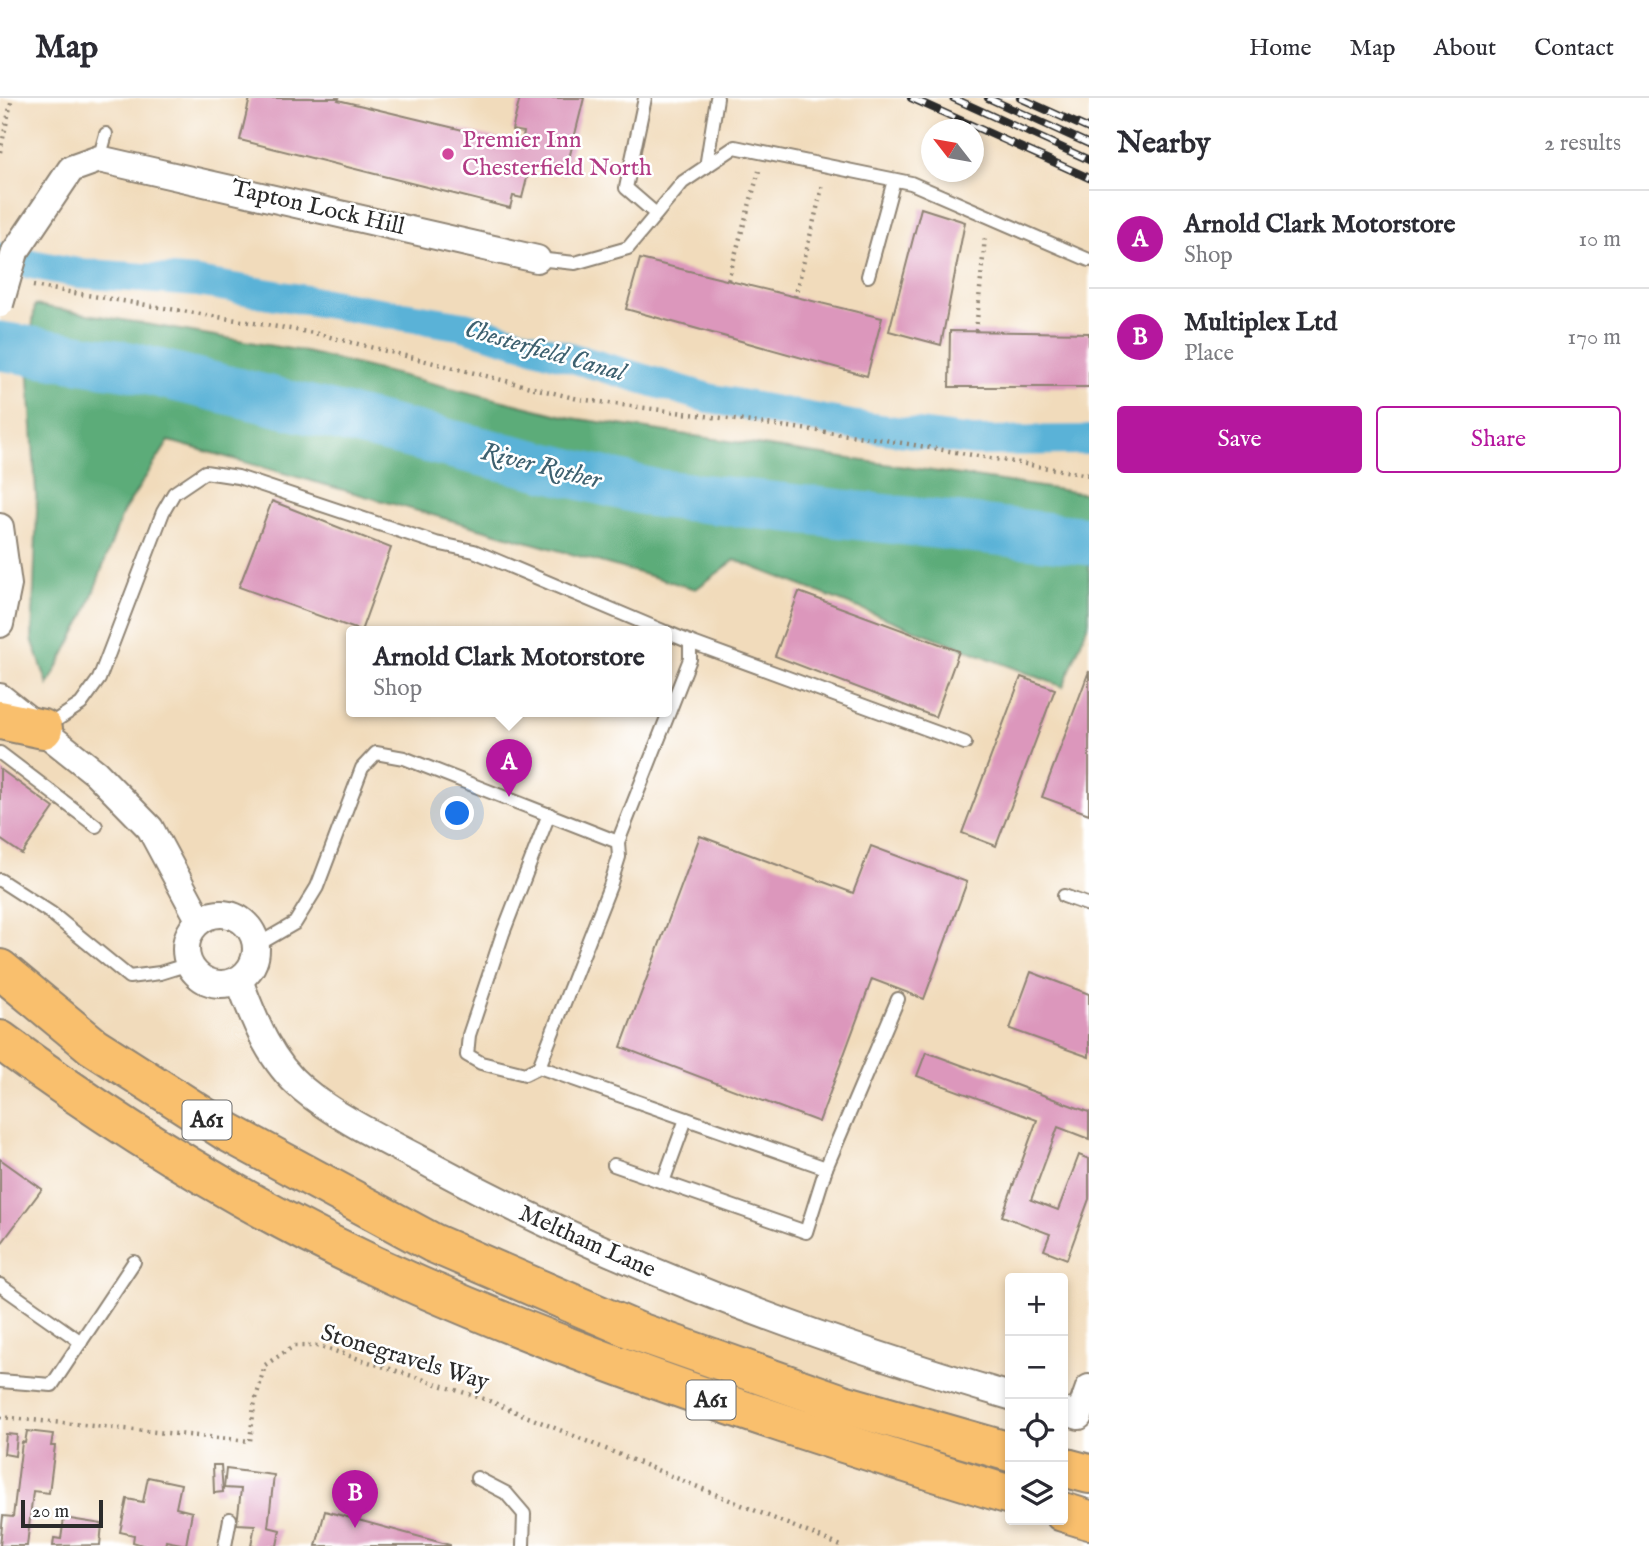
<!DOCTYPE html>
<meta charset="utf-8">
<style>
body{margin:0;font-family:"IM FELL English",serif;background:#f7f7f7;color:#2b2b33}
.controls{position:absolute;right:21px;bottom:21px;display:grid;overflow:hidden;border-radius:7px;box-shadow:0 4px 10px #0003}
.controls button{width:63px;height:63px;display:grid;place-items:center;padding:0;border:0;border-bottom:2px solid #e1e1e2;background:#fff;color:#2b2b33;font:35px sans-serif}
.compass{position:absolute;left:921px;top:21px;width:63px;height:63px;border-radius:50%;background:#fff;box-shadow:0 4px 10px #0003;rotate:301deg}
.scale{position:absolute;left:21px;bottom:18px;width:82px;box-sizing:border-box;padding-left:7px;border:4px solid #2b2b2b;border-top:0;font-size:19px;line-height:24px;white-space:nowrap;color:#2b2b2b;-webkit-text-stroke:5px #fff;paint-order:stroke}
.you{position:absolute;left:458px;top:716px;width:24px;height:24px;margin:-18px;border:5px solid #fff;border-radius:50%;background:#1a73e8;box-shadow:0 0 0 10px #1a73e833}
.badge{display:grid;place-items:center;width:46px;height:46px;border-radius:50%;background:#b5179e;color:#fff;font-size:23px;font-weight:700}
.pin{position:absolute;translate:-50% -58px;filter:drop-shadow(0 2px 4px #0008)}
.pin::after{content:'';position:absolute;top:37px;width:24px;height:21px;background:inherit;clip-path:polygon(0 0,100% 0,50% 100%)}
.popup{position:absolute;left:346px;top:528px;width:326px;height:91px;box-sizing:border-box;display:grid;place-content:center;border-radius:7px;background:#fff;filter:drop-shadow(0 2px 5px #0005);font-size:23px;white-space:nowrap;color:#7c7c81}
.popup b{font-size:26px;color:#2b2b33}
.popup::after{content:'';position:absolute;left:50%;top:100%;margin-left:-14px;border:14px solid transparent;border-top-color:#fff}
.list{margin:0;padding:0;list-style:none}
h2{display:flex;justify-content:space-between;align-items:center;height:91px;margin:0;padding:0 28px;font-size:30px}
h2 small{font-size:23px;font-weight:400;color:#7c7c81}
.list li{display:grid;grid-template-columns:46px 1fr auto;gap:21px;align-items:center;box-sizing:border-box;height:98px;padding:0 28px;border-top:2px solid #e1e1e2}
.list b{display:block;font-size:26px;white-space:nowrap}
.list p{margin:0;font-size:23px;white-space:nowrap;color:#7c7c81}
.list em{font-size:23px;font-style:normal;color:#7c7c81}
.actions{display:flex;gap:14px;padding:21px 28px}
.actions a{flex:1;padding:16px 0;border:2px solid #b5179e;border-radius:7px;text-align:center;font-size:24px;color:#b5179e}
.actions .main{background:#b5179e;color:#fff}
.icon{flex:none;width:38px;height:38px;fill:none;stroke:currentColor;stroke-width:2;stroke-linecap:round;stroke-linejoin:round}
.map{position:relative;flex:none;width:1089px;height:1448px;overflow:hidden}
header{display:flex;align-items:center;gap:42px;box-sizing:border-box;height:98px;padding:0 35px;background:#fff;border-bottom:2px solid #e1e1e2}
header strong{font-size:33px}
nav{display:flex;gap:38px;margin-inline-start:auto;font-size:24px}
main{display:flex}
aside{flex:1;background:#fff}
.map>svg:first-child{display:block}
.forest{fill:#5cac79;stroke:#446c52;stroke-width:2}
.lines{fill:none;stroke-linecap:round;stroke-linejoin:round}
.canal{stroke:#5ab2d7;stroke-width:30}
.river{stroke:#5ab2d7;stroke-width:49}
.building{fill:#dc97bc}
.lane-casing{stroke:#8e8373;stroke-width:16}
.street-casing{stroke:#8e8373;stroke-width:30}
.highway-casing{stroke:#8e8373;stroke-width:42}
.path{stroke:#8e8373;stroke-width:4.5;stroke-dasharray:2 5;stroke-linecap:butt}
.lane{stroke:#fff;stroke-width:12}
.street{stroke:#fff;stroke-width:26}
.highway{stroke:#f9bf6d;stroke-width:38}
.rail-casing{stroke:#2b2b2b;stroke-width:8}
.rail{stroke:#fff;stroke-width:5;stroke-dasharray:16;stroke-linecap:butt}
.street-bridge-casing{stroke:#8e8373;stroke-width:30;stroke-linecap:butt}
.street-bridge{stroke:#fff;stroke-width:26}
.hotel-dot{fill:#d1479c;stroke:#fff;stroke-width:2.5}
.labels{text-anchor:middle;dominant-baseline:central;stroke-width:5;stroke-linejoin:round;paint-order:stroke}
.shield{fill:#fff;stroke:#6b6b6b;stroke-width:2}
.shield-label{font-size:23px;font-weight:bold;fill:#2b2b2b}
.hotel-label{font-size:24px;fill:#b23c85;stroke:#fff;text-anchor:start}
.street-label{font-size:24px;fill:#2b2b2b;stroke:#fff}
.water-label{font-size:26px;font-style:italic;fill:#3e6170;stroke:#fff}
</style>
<header>
<strong>Map</strong>
<nav><a>Home</a><a>Map</a><a>About</a><a>Contact</a></nav>
</header>
<main>
<div class="map">
<svg width="1089" height="1448" viewBox="0 0 1089 1448">
<rect width="100%" height="100%" fill="#fff"/>
<filter id="ink" filterUnits="userSpaceOnUse"><feTurbulence type="fractalNoise" baseFrequency=".0143" numOctaves="2"/><feDisplacementMap in="SourceGraphic" scale="14" xChannelSelector="R" yChannelSelector="G"/><feConvolveMatrix kernelMatrix="1 2 1 2 8 2 1 2 1" color-interpolation-filters="sRGB"/></filter>
<filter id="wash" filterUnits="userSpaceOnUse"><feTurbulence type="fractalNoise" baseFrequency=".00686" numOctaves="4" result="noise"/><feDisplacementMap in="SourceGraphic" scale="28" xChannelSelector="R" yChannelSelector="G"/><feGaussianBlur stdDeviation="1.57" result="paint"/><feColorMatrix in="noise" values="0 0 0 0 0 0 0 0 0 0 0 0 0 0 0 0 0 1.4 0 .05"/><feComposite in="paint" operator="in"/></filter>
<g filter="url(#wash)">
<rect width="100%" height="100%" fill="#f1dbbb"/>
<polygon class="forest" points="35,207 302,253 572,320 1089,396 1089,524 1063,589 735,462 696,491 169,343 123,414 85,517 48,587 32,541 37,411 28,265"/>
<g class="lines">
<polyline class="canal" points="0,160 78,175 197,184 464,228 708,300 851,327 973,343 1089,342"/>
<polyline class="river" points="0,248 129,268 653,395 1089,443"/>
</g>
<g id="blocks">
<g class="building">
<polygon points="250,0 339,0 338,2 521,46 524,34 512,32 520,0 584,0 565,77 530,68 522,100 513,98 510,110 240,42"/>
<polygon points="921,110 965,124 941,247 889,233"/>
<polygon points="640,161 882,220 867,278 626,211"/>
<polygon points="950,233 1089,235 1089,289 949,289"/>
<polygon points="272,403 391,450 361,533 239,489"/>
<polygon points="799,494 959,553 935,619 775,558"/>
<polygon points="1089,573 1089,716 1042,699"/>
<polygon points="1021,579 1055,591 996,748 962,735"/>
<polygon points="0,671 54,710 22,756 0,741"/>
<polygon points="700,738 853,795 871,748 967,784 924,901 872,881 819,1024 621,949"/>
<polygon points="1031,874 1089,896 1089,959 1010,931"/>
<polygon points="926,954 1089,1014 1089,1041 1058,1029 1031,1102 1058,1112 1079,1057 1089,1061 1089,1101 1067,1161 1044,1152 1050,1136 1002,1118 1037,1022 917,978"/>
<polygon points="0,1061 42,1091 1,1146 0,1145"/>
<polygon points="27,1333 53,1336 51,1348 55,1348 49,1395 33,1393 27,1448 0,1448 3,1418 13,1419 22,1344 25,1345"/>
<polygon points="6,1336 17,1337 15,1358 4,1356"/>
<polygon points="213,1367 221,1367 223,1394 214,1395"/>
<polygon points="226,1371 274,1377 268,1429 280,1432 277,1448 251,1448 255,1427 237,1426 241,1391 224,1390"/>
<polygon points="148,1379 181,1386 176,1410 192,1414 186,1447 166,1443 165,1448 145,1448 133,1444 134,1437 120,1434 127,1401 143,1404"/>
<polygon points="325,1413 450,1447 450,1448 316,1448"/>
<polygon points="64,1420 102,1426 100,1447 53,1448 54,1440 61,1441"/>
</g>
</g>
</g>
<g filter="url(#ink)">
<use href="#blocks" fill-opacity="0" stroke="#8e8373" stroke-width="2"/>
<g class="lines">
<defs>
<g id="lane">
<polyline points="645,0 626,90 656,116"/>
<polyline points="99,61 106,36"/>
<polyline points="706,69 717,0"/>
<polyline points="537,161 575,165 628,150 683,84 735,49 911,85 1089,162"/>
<polyline points="868,178 894,82"/>
<polyline points="690,544 965,645"/>
<polyline points="46,629 81,606 99,581 163,414 174,395 205,374 238,379 436,445 474,453 663,533"/>
<polyline points="0,655 96,728"/>
<polyline points="549,716 503,835 469,937 467,957 481,965 525,976 539,969 610,788 619,759 618,744 690,561 690,544 666,534"/>
<polyline points="0,782 51,815 129,879 160,875 189,866"/>
<polyline points="1064,798 1089,807"/>
<polyline points="257,847 295,825 317,789 362,670 376,655 404,660 618,744"/>
<polyline points="539,969 826,1070"/>
<polyline points="614,1067 806,1134 826,1070 898,901"/>
<polyline points="663,1084 686,1021"/>
<polyline points="0,1187 81,1244"/>
<polyline points="0,1283 52,1287 134,1164"/>
<polyline points="477,1380 506,1395 524,1416 523,1448"/>
<polyline points="225,1448 230,1421"/>
</g>
<g id="street">
<polyline points="15,154 71,71 99,61 537,161"/>
<polyline points="0,429 8,487 0,526"/>
<polyline points="0,599 96,675 150,730 200,823"/>
<circle cx="221" cy="851" r="35"/>
<path d="M239 882C254 921 269 963 303 991 341 1023 391 1045 435 1069 617 1168 812 1240 1010 1298"/>
<polyline points="1063,1313 1079,1318 1089,1290"/>
</g>
<g id="highway">
<polyline points="0,622 43,631"/>
<polyline points="0,871 93,948 226,1033 433,1145 636,1233 843,1306 1010,1354"/>
<path d="M0 942C130 1038 271 1123 419 1188 611 1272 810 1336 1010 1397"/>
<polyline points="1063,1369 1089,1376"/>
<polyline points="1063,1414 1089,1422"/>
</g>
</defs>
<use href="#lane" class="lane-casing"/>
<use href="#street" class="street-casing"/>
<use href="#highway" class="highway-casing"/>
<g class="path">
<polyline points="0,54 12,0"/>
<polyline points="728,182 759,73"/>
<polyline points="33,188 314,235 578,301 879,341 1089,377"/>
<polyline points="795,199 823,86"/>
<polyline points="976,233 985,139"/>
<polyline points="0,1319 250,1343 254,1308 265,1267 294,1248 319,1248 487,1302 841,1448"/>
</g>
<use href="#lane" class="lane"/>
<use href="#street" class="street"/>
<use href="#highway" class="highway"/>
<defs>
<g id="rail">
<polyline points="911,0 1089,80"/>
<polyline points="953,0 1089,62"/>
<polyline points="988,0 1089,46"/>
<polyline points="1020,0 1089,31"/>
</g>
</defs>
<use href="#rail" class="rail-casing"/>
<use href="#rail" class="rail"/>
<defs>
<polyline id="street-bridge" points="0,206 15,154"/>
</defs>
<use href="#street-bridge" class="street-bridge-casing"/>
<use href="#street-bridge" class="street-bridge"/>
</g>
</g>
<circle class="hotel-dot" cx="448" cy="56" r="7"/>
<g class="labels">
<g class="shield">
<rect x="182.5" y="1002.5" width="49" height="39" rx="5"/>
<rect x="686.5" y="1282.5" width="49" height="39" rx="5"/>
</g>
<g class="shield-label">
<text x="207" y="1022">A61</text>
<text x="711" y="1302">A61</text>
</g>
<g class="hotel-label">
<text x="462" y="42">Premier Inn<tspan x="462" dy="28">Chesterfield North</tspan></text>
</g>
<g class="street-label">
<text transform="translate(318 110) rotate(13)">Tapton Lock Hill</text>
<text transform="translate(587 1144) rotate(24)">Meltham Lane</text>
<text transform="translate(405 1260) rotate(17)">Stonegravels Way</text>
</g>
<g class="water-label">
<text transform="translate(545 253) rotate(16)">Chesterfield Canal</text>
<text transform="translate(541 368) rotate(14)">River Rother</text>
</g>
</g>
</svg>
<div class="controls">
<button>+</button>
<button>−</button>
<button><svg class="icon" aria-label="locate" viewBox="0 0 24 24"><circle cx="12" cy="12" r="6"/><path d="M12 2v4M12 18v4M2 12h4M18 12h4"/></svg></button>
<button><svg class="icon" aria-label="layers" viewBox="0 0 24 24"><path d="M12 4l9 5-9 5-9-5zM3 14l9 5 9-5"/></svg></button>
</div>
<svg class="compass" viewBox="-18 -18 36 36"><path d="M0-13l5 13h-10z" fill="#e53935"/><path d="M0 13l5-13h-10z" fill="#7c7c81"/></svg>
<div class="scale">20 m</div>
<div class="you"></div>
<div class="pin badge" style="left:509px;top:699px">A</div>
<div class="popup"><b>Arnold Clark Motorstore</b>Shop</div>
<div class="pin badge" style="left:355px;top:1430px">B</div>
</div>
<aside>
<h2>Nearby<small>2 results</small></h2>
<ul class="list">
<li><span class="badge">A</span><div><b>Arnold Clark Motorstore</b><p>Shop</p></div><em>10 m</em></li>
<li><span class="badge">B</span><div><b>Multiplex Ltd</b><p>Place</p></div><em>170 m</em></li>
</ul>
<div class="actions"><a class="main">Save</a><a>Share</a></div>
</aside>
</main>
